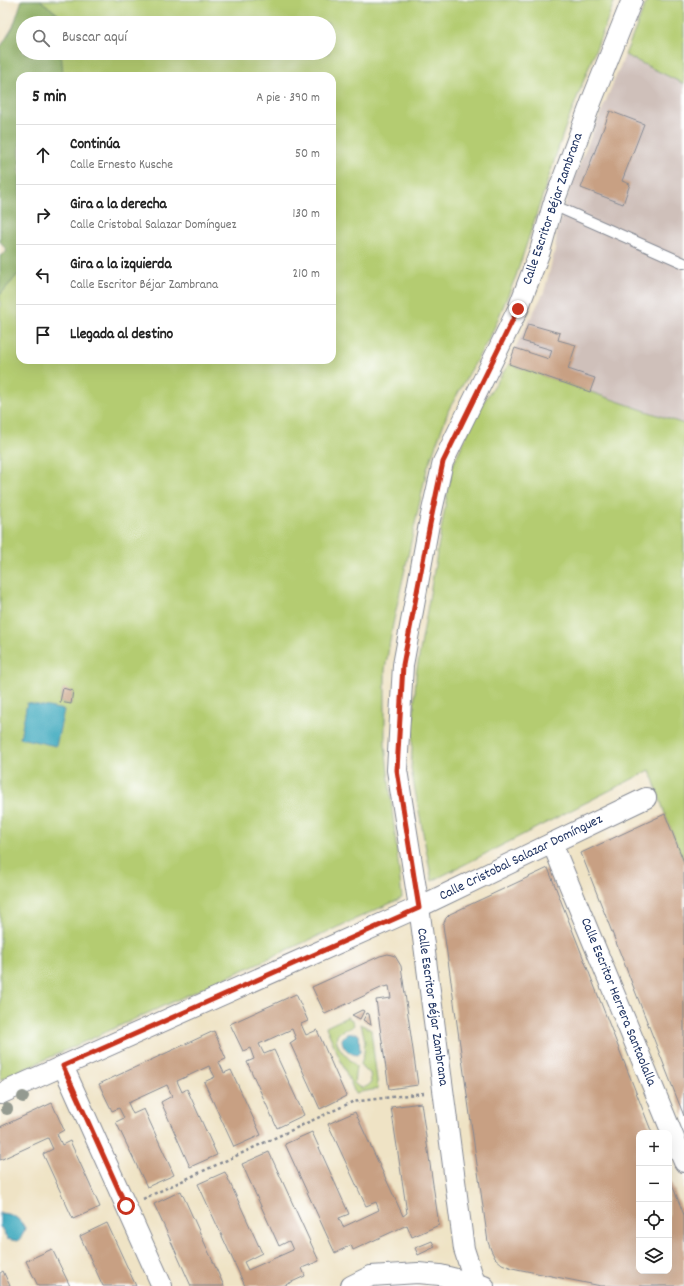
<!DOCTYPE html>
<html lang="es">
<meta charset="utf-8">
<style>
body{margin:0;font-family:Dekko,sans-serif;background:#f6f6f6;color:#222}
.controls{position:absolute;right:12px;bottom:12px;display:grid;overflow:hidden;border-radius:8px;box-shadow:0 4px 16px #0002}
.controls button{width:36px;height:36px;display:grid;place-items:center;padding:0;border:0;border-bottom:1px solid #e0e0e0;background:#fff;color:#222;font:20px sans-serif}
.stop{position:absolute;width:12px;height:12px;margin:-9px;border:3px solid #c8321e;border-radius:50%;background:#fff}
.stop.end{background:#c8321e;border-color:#fff;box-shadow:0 1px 4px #0008}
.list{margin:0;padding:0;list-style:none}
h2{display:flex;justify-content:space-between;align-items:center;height:52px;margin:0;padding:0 16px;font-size:17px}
h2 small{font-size:13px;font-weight:400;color:#767676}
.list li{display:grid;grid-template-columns:26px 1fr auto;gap:12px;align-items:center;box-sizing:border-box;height:60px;padding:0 16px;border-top:1px solid #e0e0e0}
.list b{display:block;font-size:15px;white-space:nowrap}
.list p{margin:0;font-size:13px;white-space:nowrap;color:#767676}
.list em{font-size:13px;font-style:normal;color:#767676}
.icon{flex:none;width:22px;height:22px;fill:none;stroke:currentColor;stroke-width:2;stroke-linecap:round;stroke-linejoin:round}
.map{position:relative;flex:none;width:684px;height:1286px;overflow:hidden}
.search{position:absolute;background:#fff;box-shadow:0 4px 16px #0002;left:16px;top:16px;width:320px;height:44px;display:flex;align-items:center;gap:10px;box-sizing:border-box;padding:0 14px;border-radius:22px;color:#767676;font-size:15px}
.panel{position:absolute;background:#fff;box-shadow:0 4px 16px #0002;left:16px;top:72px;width:320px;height:292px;border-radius:12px}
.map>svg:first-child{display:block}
.industrial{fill:#cfc0ba}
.green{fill:#b4cc71;stroke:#687e68;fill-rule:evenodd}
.forest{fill:#8fb063;stroke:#557060}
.water{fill:#3da9bd;stroke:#2c6c8e}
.building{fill:#c8a083}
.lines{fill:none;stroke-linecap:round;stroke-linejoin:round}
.service-casing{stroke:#858992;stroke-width:12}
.minor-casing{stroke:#858992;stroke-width:22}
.path{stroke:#858992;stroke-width:2.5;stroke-dasharray:3 3;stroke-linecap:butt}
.service{stroke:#fff;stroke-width:10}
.minor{stroke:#fff;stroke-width:20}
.tree{fill:#949a90}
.route{stroke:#c8321e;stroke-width:5}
.labels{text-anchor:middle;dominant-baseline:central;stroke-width:3;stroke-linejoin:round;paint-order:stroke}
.street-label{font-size:14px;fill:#1b2f5e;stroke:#fff}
</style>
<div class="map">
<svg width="684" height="1286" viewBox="0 0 684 1286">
<rect width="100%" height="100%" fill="#fff"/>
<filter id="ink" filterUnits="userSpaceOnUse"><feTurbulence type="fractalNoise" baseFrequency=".025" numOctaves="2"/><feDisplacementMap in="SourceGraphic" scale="8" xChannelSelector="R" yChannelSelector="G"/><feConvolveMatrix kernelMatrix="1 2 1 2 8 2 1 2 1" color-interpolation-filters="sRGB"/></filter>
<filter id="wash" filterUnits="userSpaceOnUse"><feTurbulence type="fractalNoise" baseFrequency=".012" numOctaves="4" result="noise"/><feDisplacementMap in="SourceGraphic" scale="16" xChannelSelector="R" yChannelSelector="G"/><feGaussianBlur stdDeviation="0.9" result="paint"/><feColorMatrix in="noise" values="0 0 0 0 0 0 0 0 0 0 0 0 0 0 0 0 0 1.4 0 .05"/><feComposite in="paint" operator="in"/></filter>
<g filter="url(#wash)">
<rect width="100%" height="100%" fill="#efe3c5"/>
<polygon class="industrial" points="625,55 684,84 684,424 509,364 515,348 544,292 555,250 557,231 571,184"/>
<g class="green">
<path d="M40 0H615L564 131 516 276 492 333 449 409 427 469 393 624 385 670V744L402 898 0 1080V295L20 272V360H332V76H62L61 53H329V23H59V15ZM63 689 73 691 71 704 60 702Z"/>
<polygon points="647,0 684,0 684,84 625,55"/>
<polygon points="509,364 684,424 684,862 665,814 650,770 432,881 411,769 416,674 452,467 478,410"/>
<path d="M347 1017 352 1020 354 1025C348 1031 345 1028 340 1032 328 1042 350 1059 356 1066L354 1083C360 1089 365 1089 371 1083L370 1073 362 1068 361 1064 364 1053 365 1041 361 1024 371 1030 378 1089 355 1093 326 1027Z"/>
</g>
<polygon class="forest" points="22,0 40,0 59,15 59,23 23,23 23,53 61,53 63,74 62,76 20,76 20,272 0,295 0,256 7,251 0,241 0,48 13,27"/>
<g class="water">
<polygon points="27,703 64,710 56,746 20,738"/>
<path d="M356 1033 359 1035 360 1052 357 1055C349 1054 342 1047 342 1039L346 1034Z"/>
<path d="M0 1213C12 1214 19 1217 25 1228 23 1234 22 1238 17 1241L7 1239 2 1229 0 1227Z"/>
</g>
<g id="blocks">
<g class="building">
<polygon points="610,111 644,124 622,181 630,184 623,204 581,188"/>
<polygon points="528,324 560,333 558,340 576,345 568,369 595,378 590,392 509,364 515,348 549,359 552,350 522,341"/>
<polygon points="63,688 73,691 71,704 60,702"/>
<polygon points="665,814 684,862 684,1116 581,853"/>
<polygon points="548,868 652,1133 639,1133 639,1271 669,1271 669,1177 684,1215 684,1286 601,1286 512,1268 502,1264 495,1258 491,1250 488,1242 443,925 446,918 450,914"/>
<polygon points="388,954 395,956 401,966 418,1085 389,1089 376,1000 391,998 389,986 383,987 325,1014 312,987 380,956"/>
<polygon points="296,994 308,1021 301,1024 306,1035 317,1030 346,1096 320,1109 290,1043 296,1039 292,1029 259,1044 264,1054 274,1050 304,1115 277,1128 247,1062 254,1059 250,1048 243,1051 230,1024"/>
<polygon points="362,1010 364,1011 360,1019 352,1015"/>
<polygon points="367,1013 369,1014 371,1025 363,1020"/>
<polygon points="214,1031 226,1059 219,1062 224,1073 231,1070 261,1135 234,1147 204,1082 215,1077 209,1066 177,1081 182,1092 187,1089 217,1155 190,1167 161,1102 172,1096 167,1085 128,1103 133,1114 144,1109 174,1175 147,1187 116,1122 124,1118 119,1108 112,1111 99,1084"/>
<polygon points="52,1103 64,1130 57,1134 62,1145 70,1141 100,1207 73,1219 43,1154 53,1149 48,1138 0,1160 0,1127"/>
<polygon points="421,1103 439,1225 412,1237 407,1225 353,1250 351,1245 335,1253 285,1144 312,1132 349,1214 339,1218 343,1227 379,1210 376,1202 366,1206 328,1124 355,1112 403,1216 407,1213 391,1107"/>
<polygon points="269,1152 319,1261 302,1268 305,1276 283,1286 245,1286 198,1184 225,1172 262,1253 244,1262 248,1270 293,1250 289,1241 279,1246 242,1164"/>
<polygon points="181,1191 224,1286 191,1286 169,1237 154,1204"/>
<polygon points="107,1223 136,1286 103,1286 80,1236"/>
<polygon points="432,1241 435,1247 418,1255 415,1248"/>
<polygon points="52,1249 70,1286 38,1286 26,1261"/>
<polygon points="3,1271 10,1286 0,1286 0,1273"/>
</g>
</g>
</g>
<g filter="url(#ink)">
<use href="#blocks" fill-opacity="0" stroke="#858992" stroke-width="1"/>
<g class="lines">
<defs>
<polyline id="service" points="553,205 684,263"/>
<g id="minor">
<polyline points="552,843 684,1162"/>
<polyline points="63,1066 162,1286"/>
<polyline points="0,1094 419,907 646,798"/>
<polyline points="351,1286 371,1276 418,1273 440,1275 484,1286"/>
<polyline points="476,1286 464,1249 419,907 397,770 403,665 429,524 443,462 518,309 540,251 553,205 592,100 632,0"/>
</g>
</defs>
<use href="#service" class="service-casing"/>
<use href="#minor" class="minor-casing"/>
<polyline class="path" points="143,1199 352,1102 424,1093"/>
<use href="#service" class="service"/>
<use href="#minor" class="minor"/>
</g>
<g class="tree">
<circle cx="23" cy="1097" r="6"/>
<circle cx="7" cy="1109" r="6"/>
</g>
</g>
<g class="lines" filter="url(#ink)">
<polyline class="route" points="126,1206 63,1066 419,908 397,770 403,665 430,524 443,462 518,309"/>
</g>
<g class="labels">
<g class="street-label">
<text transform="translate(553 209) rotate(-71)">Calle Escritor Béjar Zambrana</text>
<text transform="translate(521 858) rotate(-26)">Calle Cristobal Salazar Domínguez</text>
<text transform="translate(618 1002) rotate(68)">Calle Escritor Herrera Santaolalla</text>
<text transform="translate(432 1007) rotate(82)">Calle Escritor Béjar Zambrana</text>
</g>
</g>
</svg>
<div class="controls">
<button>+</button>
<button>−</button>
<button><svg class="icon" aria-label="locate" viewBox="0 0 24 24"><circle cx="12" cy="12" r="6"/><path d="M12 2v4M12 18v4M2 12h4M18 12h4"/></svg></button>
<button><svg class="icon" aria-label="layers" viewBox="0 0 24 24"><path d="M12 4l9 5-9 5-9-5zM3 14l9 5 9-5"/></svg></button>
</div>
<div class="stop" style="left:126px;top:1206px"></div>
<div class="stop end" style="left:518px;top:309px"></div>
<div class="search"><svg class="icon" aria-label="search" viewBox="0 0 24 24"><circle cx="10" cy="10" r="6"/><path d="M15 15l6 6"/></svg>Buscar aquí</div>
<section class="panel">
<h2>5 min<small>A pie · 390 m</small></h2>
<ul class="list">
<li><svg class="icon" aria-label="ahead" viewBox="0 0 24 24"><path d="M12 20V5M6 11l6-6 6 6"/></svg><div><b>Continúa</b><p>Calle Ernesto Kusche</p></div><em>50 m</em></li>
<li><svg class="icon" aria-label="right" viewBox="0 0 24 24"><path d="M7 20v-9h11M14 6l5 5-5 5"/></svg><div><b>Gira a la derecha</b><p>Calle Cristobal Salazar Domínguez</p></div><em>130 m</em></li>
<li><svg class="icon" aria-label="left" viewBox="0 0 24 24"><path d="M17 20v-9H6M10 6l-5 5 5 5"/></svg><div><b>Gira a la izquierda</b><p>Calle Escritor Béjar Zambrana</p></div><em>210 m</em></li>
<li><svg class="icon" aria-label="arrive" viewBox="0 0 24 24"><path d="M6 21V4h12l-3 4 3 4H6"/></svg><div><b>Llegada al destino</b></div></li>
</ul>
</section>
</div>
